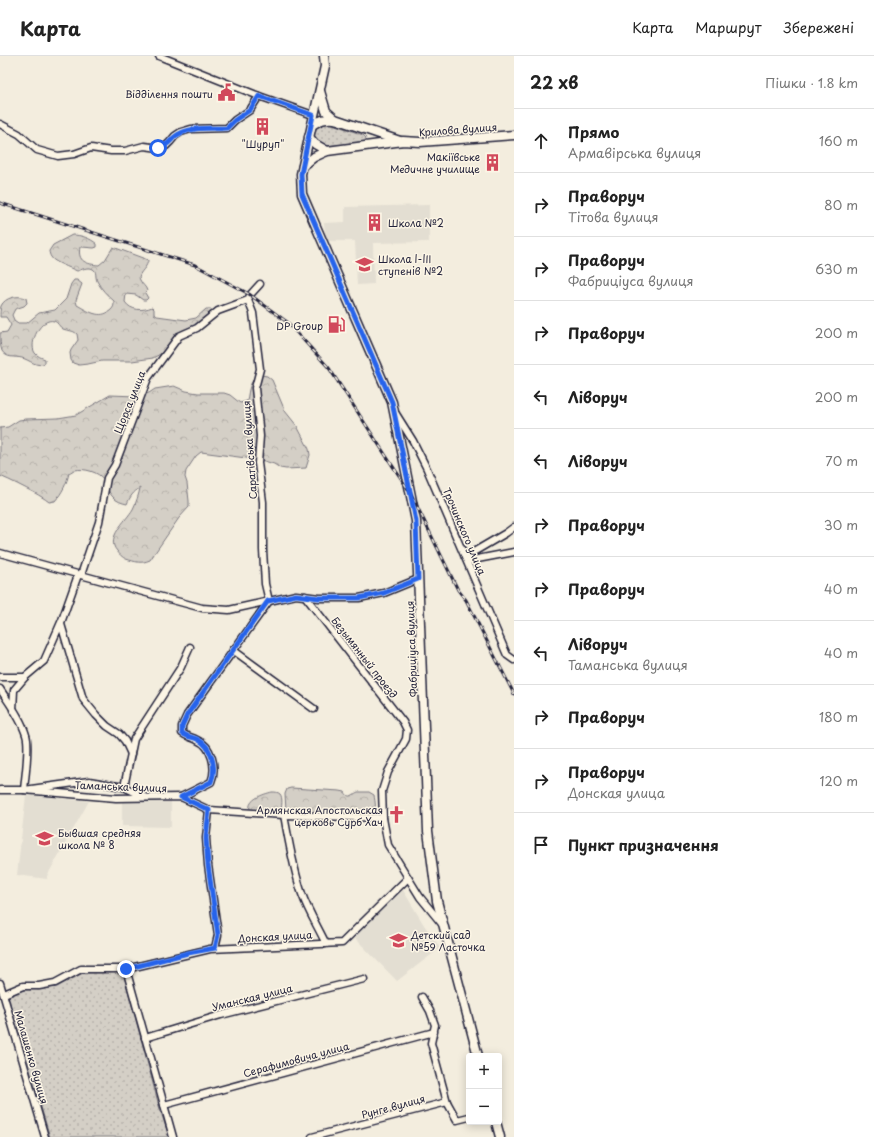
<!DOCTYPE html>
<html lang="uk">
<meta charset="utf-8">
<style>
body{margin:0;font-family:"Playpen Sans",sans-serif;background:#f6f6f6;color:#222}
.controls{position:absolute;right:12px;bottom:12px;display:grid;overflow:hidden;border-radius:4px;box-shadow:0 2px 10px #0003}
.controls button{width:36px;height:36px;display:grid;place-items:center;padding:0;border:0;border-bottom:1px solid #e0e0e0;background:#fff;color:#222;font:20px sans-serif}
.stop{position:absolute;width:12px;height:12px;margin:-9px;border:3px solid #2563eb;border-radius:50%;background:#fff}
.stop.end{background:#2563eb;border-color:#fff;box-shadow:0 1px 4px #0008}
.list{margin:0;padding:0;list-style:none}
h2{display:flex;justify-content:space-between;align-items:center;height:52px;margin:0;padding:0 16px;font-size:17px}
h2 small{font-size:13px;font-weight:400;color:#767676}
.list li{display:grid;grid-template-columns:26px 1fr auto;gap:12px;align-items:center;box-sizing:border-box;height:64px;padding:0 16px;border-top:1px solid #e0e0e0}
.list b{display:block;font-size:15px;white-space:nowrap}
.list p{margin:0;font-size:13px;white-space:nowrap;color:#767676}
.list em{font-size:13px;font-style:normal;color:#767676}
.icon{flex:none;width:22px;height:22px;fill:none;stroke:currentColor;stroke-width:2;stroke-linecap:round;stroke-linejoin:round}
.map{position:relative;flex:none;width:514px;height:1081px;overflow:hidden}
header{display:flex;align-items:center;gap:24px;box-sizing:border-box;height:56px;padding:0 20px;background:#fff;border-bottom:1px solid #e0e0e0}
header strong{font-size:19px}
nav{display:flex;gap:22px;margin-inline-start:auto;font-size:14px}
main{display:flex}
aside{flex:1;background:#fff}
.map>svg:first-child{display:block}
.built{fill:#e3ded2}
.grass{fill:url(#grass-dots);stroke:#7b7880}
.forest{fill:url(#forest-crowns);stroke:#7b7880}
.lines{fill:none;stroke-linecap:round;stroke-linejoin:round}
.minor-casing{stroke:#22223b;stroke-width:9}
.major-casing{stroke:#22223b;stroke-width:11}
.minor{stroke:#fcf5e5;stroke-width:6}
.major{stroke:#fcf5e5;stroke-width:8}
.rail-casing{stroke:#22223b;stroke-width:3}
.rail{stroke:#fcf5e5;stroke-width:1.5;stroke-dasharray:4.5;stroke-linecap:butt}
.route{stroke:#2563eb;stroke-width:5}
.labels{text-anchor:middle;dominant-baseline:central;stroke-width:3;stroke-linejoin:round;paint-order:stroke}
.poi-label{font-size:10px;fill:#22223b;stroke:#fcf5e5;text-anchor:end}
.street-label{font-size:10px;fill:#22223b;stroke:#fcf5e5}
</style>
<header>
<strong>Карта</strong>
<nav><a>Карта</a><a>Маршрут</a><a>Збережені</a></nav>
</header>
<main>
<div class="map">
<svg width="514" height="1081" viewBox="0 0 514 1081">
<defs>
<pattern id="grass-dots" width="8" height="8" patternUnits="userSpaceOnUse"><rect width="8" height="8" fill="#d4cfc6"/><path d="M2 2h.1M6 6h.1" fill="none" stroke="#b6b1ab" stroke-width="1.8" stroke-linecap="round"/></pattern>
<pattern id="forest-crowns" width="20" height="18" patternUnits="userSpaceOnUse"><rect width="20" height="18" fill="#d4cfc6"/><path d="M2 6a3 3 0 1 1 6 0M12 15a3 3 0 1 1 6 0" fill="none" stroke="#b6b1ab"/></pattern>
</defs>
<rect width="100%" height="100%" fill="#f3edde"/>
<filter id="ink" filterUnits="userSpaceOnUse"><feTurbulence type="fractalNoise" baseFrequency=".025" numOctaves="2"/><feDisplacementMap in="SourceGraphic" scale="8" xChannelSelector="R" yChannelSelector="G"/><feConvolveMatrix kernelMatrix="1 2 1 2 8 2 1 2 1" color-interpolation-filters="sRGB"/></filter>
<g filter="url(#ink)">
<g class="built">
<polygon points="429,149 429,186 373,187 374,228 357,229 355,185 326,185 324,167 345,166 345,151"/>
<polygon points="26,739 89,745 47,820 47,823 17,819"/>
<polygon points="122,744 171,745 171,771 122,770"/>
<polygon points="403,834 424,869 440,892 397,925 354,881"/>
</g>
<g class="grass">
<polygon points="327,66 363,79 366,82 364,87 323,90 313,82 315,71"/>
<polygon points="123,916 159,1050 169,1081 50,1081 8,941 22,934 41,933 57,931 83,917"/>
</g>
<g class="forest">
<path d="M72 179C81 179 90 182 97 188V191L94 192 82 191H80C77 206 87 208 99 209L105 204 113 191 148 204C148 206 147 208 146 210 143 215 137 219 140 224 142 229 146 230 147 235L145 237 148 242 146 244H143L136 239 126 238 125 246C131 255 143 255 152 251L154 253V258L157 260 186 264 196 262 206 253H211L212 256 196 269 178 277 162 297 153 302 132 305H102L88 308 79 309 73 307 71 304 70 297 71 294 78 284 77 278C73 274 68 275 63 273 59 271 58 266 54 265 41 261 28 287 35 297 37 300 42 302 45 303V307C37 312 30 304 22 302 14 300 7 303 2 295 0 291 0 282 0 277L7 276 11 269 6 261H0C0 258 0 253 1 250 5 241 18 239 26 242L27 247 24 250 15 253 12 259 14 264 18 267H27L39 257 55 254 66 243 71 228 74 224H77L82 228 76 244 77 249C88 255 100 264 111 254 114 251 114 249 114 245 107 239 101 233 97 225 95 221 97 215 93 213 88 210 81 214 77 215 71 212 53 206 51 201 50 200 49 196 49 195L53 189Z"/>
<path d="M261 319 267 320 272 324 285 355 297 370 309 393 310 399 306 412 286 413 280 412 274 408 261 404 201 396 196 400 186 415 185 421 187 427 189 445V451L179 462 150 504C141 508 136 506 126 503 122 501 120 499 117 495 105 482 126 465 133 453 136 447 139 438 140 432 133 436 130 441 127 448 122 447 116 445 113 441 108 436 107 430 104 424 99 416 84 412 75 414 73 414 71 416 69 417 67 427 62 437 55 445L49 446C44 442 40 440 35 437 23 431 12 425 0 420V372L8 371 19 364 26 363 58 362 76 359 110 339 136 340 149 337 155 333 174 330 186 335 198 337H224L230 339 240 347 247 345C249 334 249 323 261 319Z"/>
<path d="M291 732 340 735 345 736C349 744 353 738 358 736H369L374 739C375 746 377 753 373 759L288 757 286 755 285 738 287 733Z"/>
<path d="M272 736C275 736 278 736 280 738 283 741 282 752 280 756L250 754C247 743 264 738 272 736Z"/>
</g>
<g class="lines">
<defs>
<g id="minor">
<polyline points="159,0 259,40 313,59"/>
<polyline points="0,68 19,78 37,94 58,100 74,98 91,92 111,95 125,95 144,90 159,92 166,90 170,86 175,80 181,76 191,73 227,72 235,64 250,54 259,40"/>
<polyline points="396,358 413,385 427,413 507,599 514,604"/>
<polyline points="0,497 202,552 229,554 296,539 319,542 359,542 384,537 418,523"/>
<polyline points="465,501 506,477 514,471"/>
<polyline points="467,505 514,496"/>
<polyline points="81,519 99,466 107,422 115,409 148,322 179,280 197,272 218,255 248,244 250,239 260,228"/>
<polyline points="305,540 403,666 407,674 406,683 388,716 382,735 383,762 388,789 420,841 442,868"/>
<polyline points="61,568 83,643 96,659 107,670 119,678 125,685 131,698"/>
<polyline points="233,594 314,653"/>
<polyline points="0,621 25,621 44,605 62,564 78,519"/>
<path d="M0 633C9 647 21 662 26 679 30 690 25 721 24 734L89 725 124 731 143 740"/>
<polyline points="13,654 14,634 25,621"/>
<polyline points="124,731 134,683 181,611 190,591"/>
<polyline points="0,734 24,734 116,742 181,741 209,754 284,759 383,762"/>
<path d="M181 741 211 726C217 712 212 690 197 684 192 681 187 681 182 677V670L187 659 269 545 265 528 263 494V446L258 407 260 380 255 332 260 313 253 257 248 244"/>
<polyline points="209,754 206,782 208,809 218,879 215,892"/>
<path d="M284 759C289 786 293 812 302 838 308 855 318 871 326 888"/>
<polyline points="126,913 173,1081"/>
<polyline points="0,927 45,1081"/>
<polyline points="4,938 23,930 39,930 55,927 81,913 126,913 210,893 342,887 408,822"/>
<polyline points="422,941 430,955 435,969 431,987 447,1046"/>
<polyline points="145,982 221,959 364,923"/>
<polyline points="164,1049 434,976"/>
<polyline points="312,1081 447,1046 457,1064 469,1061"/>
</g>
<g id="major">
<polyline points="324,0 325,10 301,118 302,138 392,346 416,465 428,775 437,845 478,1000"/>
<polyline points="320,35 326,55 335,63"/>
<path d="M312 69C320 64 325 62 335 63L400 85"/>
<polyline points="309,81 315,88 327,95"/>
<polyline points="303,110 314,101 327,95 403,85 420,86 514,79"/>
<polyline points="496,1066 500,1081"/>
</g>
</defs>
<use href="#minor" class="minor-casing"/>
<use href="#major" class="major-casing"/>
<use href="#minor" class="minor"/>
<use href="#major" class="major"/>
<defs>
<polyline id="rail" points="0,147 195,209 249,238 287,266 329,312 392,409 410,436 458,534 466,544 514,638"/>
</defs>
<use href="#rail" class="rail-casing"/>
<use href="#rail" class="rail"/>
</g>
</g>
<g class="lines" filter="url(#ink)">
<path class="route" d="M126 913 188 897 215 892 218 879 208 809 206 782 209 754 181 741 211 726C217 712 212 690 197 683 192 681 187 681 182 677V670L187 659 268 545 296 539 319 542H359L384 537 418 523 416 465 392 346 302 138 301 118 313 59 259 40 250 54 235 64 227 72C212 73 195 70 181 77 170 81 172 89 158 92"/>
</g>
<defs>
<symbol id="civic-bare" viewBox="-9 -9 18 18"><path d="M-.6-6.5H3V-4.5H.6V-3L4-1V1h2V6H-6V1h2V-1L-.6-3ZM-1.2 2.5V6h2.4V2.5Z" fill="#d1495b" stroke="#fcf5e5" stroke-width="2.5" paint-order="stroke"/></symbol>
<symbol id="building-bare" viewBox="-9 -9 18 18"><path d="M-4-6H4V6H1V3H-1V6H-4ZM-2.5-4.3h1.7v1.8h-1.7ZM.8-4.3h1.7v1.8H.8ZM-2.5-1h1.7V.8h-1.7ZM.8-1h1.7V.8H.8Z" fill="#d1495b" stroke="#fcf5e5" stroke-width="2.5" paint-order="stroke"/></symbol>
<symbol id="school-bare" viewBox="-9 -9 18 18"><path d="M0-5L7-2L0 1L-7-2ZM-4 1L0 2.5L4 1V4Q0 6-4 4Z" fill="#d1495b" stroke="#fcf5e5" stroke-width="2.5" paint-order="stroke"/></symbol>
<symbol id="fuel-bare" viewBox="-9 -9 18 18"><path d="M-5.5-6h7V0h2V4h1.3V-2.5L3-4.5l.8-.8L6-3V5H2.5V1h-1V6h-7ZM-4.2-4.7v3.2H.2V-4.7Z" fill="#d1495b" stroke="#fcf5e5" stroke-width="2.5" paint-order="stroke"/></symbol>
<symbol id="church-bare" viewBox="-9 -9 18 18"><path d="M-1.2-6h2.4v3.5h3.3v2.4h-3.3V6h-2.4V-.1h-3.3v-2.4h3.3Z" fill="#d1495b" stroke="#fcf5e5" stroke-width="2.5" paint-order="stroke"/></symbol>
</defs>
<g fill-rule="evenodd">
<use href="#civic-bare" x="214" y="24" width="25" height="25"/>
<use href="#building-bare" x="250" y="58" width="25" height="25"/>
<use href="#building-bare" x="480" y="94" width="25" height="25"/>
<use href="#building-bare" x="362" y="154" width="25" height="25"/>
<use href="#school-bare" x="352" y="196" width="25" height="25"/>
<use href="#fuel-bare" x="324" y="256" width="25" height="25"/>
<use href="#church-bare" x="384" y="746" width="25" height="25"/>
<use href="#school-bare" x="32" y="770" width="25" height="25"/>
<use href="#school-bare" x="386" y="872" width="25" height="25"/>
</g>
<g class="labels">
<g class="poi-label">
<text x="213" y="37">Відділення пошти</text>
<text x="263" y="87" text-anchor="middle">"Шуруп"</text>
<text x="480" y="100">Макіївське<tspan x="480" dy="12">Медичне училище</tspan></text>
<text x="388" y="166" text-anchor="start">Школа №2</text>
<text x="378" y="202" text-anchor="start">Школа I-III<tspan x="378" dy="12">ступенів №2</tspan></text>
<text x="323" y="269">DP Group</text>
<text x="383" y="753">Армянская Апостольская<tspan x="383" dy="12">церковь Сурб Хач</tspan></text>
<text x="58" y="776" text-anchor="start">Бывшая средняя<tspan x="58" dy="12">школа № 8</tspan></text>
<text x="411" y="878" text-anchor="start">Детский сад<tspan x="411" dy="12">№59 Ласточка</tspan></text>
</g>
<g class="street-label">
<text transform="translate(458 73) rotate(-4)">Крилова вулиця</text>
<text transform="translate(129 346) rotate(-68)">Щорса улица</text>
<text transform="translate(249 394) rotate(-94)">Саратівська вулиця</text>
<text transform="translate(465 475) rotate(67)">Трочинского улица</text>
<text transform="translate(411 593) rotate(-92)">Фабриціуса вулиця</text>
<text transform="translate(365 601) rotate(52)">Безымянный проезд</text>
<text transform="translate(121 730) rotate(2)">Таманська вулиця</text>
<text transform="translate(275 880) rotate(-3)">Донская улица</text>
<text transform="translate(252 941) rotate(-14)">Уманская улица</text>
<text transform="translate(32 1001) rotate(74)">Малашенко вулиця</text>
<text transform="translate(296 1003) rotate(-15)">Серафимовича улица</text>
<text transform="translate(393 1050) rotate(-15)">Рунге вулиця</text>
</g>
</g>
</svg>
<div class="controls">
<button>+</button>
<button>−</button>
</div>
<div class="stop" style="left:158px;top:92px"></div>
<div class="stop end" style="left:126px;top:913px"></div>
</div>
<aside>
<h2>22 хв<small>Пішки · 1.8 km</small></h2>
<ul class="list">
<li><svg class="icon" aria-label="ahead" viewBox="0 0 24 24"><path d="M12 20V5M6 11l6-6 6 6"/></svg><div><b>Прямо</b><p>Армавірська вулиця</p></div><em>160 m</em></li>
<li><svg class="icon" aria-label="right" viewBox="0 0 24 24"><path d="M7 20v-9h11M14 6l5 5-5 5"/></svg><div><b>Праворуч</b><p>Тітова вулиця</p></div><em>80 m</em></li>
<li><svg class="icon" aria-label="right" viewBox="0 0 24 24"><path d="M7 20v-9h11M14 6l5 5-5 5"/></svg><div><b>Праворуч</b><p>Фабриціуса вулиця</p></div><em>630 m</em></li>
<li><svg class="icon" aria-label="right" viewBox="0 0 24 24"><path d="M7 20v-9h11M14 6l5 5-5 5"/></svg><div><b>Праворуч</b></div><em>200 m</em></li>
<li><svg class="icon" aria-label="left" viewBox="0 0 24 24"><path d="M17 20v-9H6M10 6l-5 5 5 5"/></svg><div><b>Ліворуч</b></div><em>200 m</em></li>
<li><svg class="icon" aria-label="left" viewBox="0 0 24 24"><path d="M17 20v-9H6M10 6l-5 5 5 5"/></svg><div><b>Ліворуч</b></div><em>70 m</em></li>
<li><svg class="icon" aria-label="right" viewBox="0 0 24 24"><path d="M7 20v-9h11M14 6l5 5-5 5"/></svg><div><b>Праворуч</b></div><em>30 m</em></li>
<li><svg class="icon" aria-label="right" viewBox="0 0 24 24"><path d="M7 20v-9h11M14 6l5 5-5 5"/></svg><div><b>Праворуч</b></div><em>40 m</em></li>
<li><svg class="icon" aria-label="left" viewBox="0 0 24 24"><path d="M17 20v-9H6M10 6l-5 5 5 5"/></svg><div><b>Ліворуч</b><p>Таманська вулиця</p></div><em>40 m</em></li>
<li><svg class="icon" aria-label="right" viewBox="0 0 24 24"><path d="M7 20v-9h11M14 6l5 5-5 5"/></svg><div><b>Праворуч</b></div><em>180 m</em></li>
<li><svg class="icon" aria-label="right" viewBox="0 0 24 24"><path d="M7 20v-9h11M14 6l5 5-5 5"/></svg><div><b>Праворуч</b><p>Донская улица</p></div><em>120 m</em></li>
<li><svg class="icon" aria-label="arrive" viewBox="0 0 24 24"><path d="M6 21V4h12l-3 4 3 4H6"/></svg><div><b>Пункт призначення</b></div></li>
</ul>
</aside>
</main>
